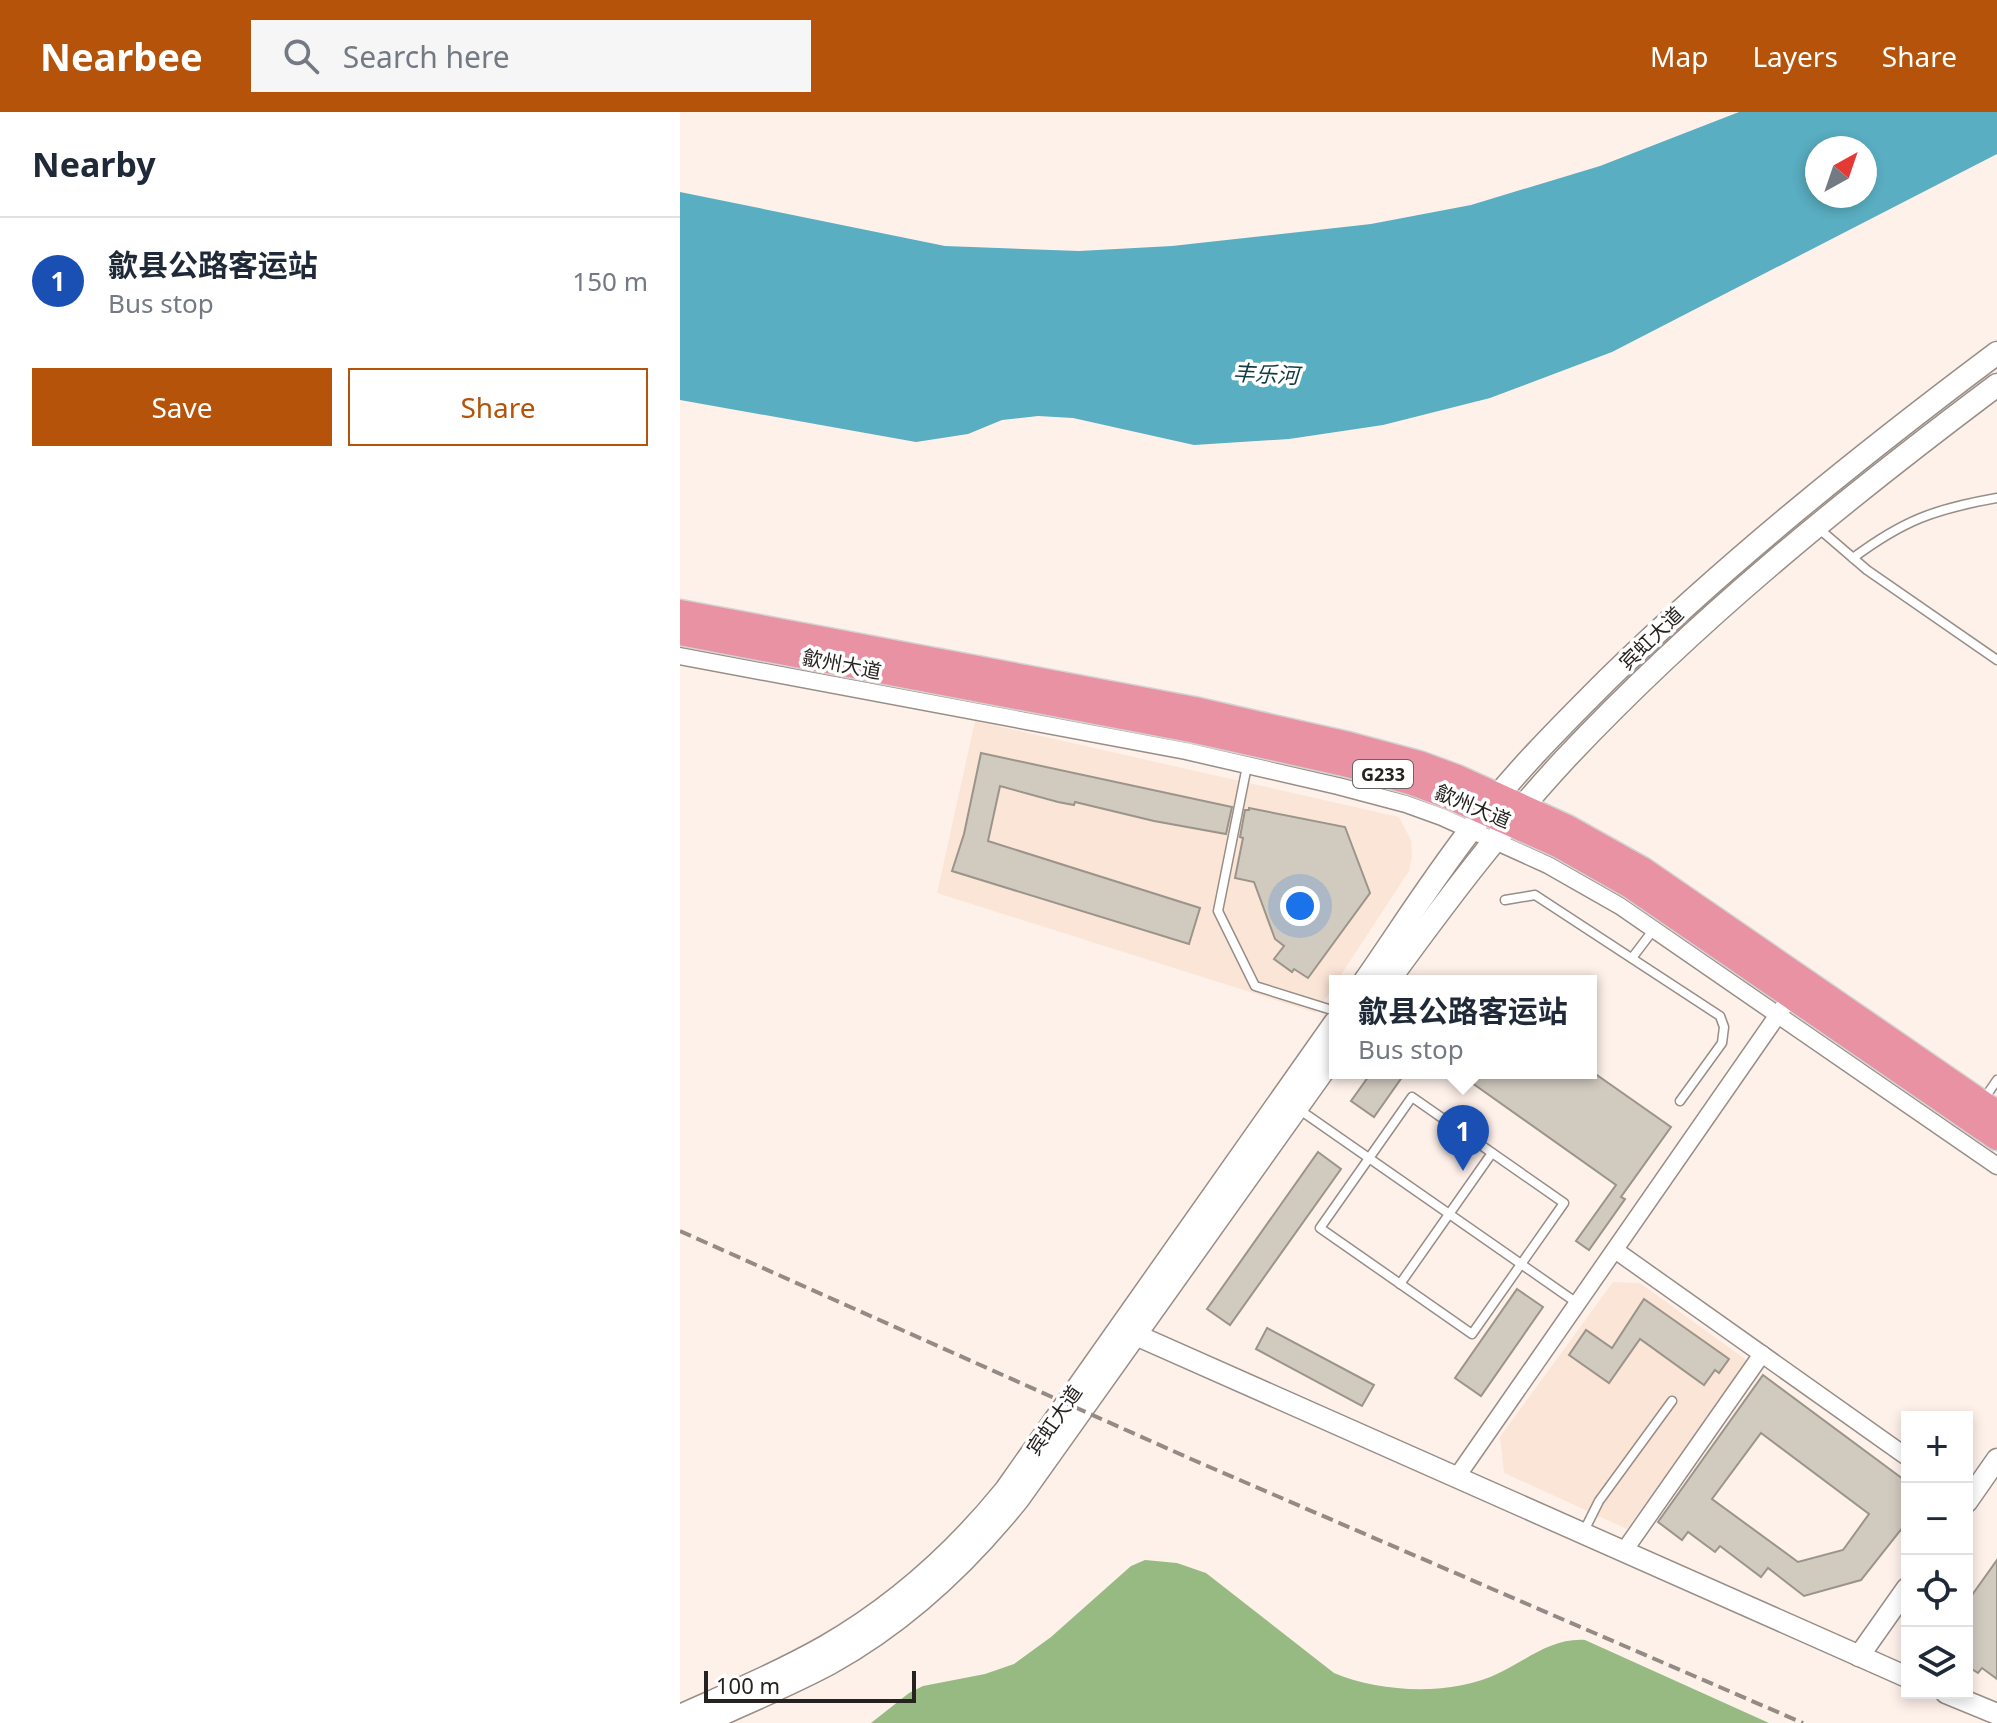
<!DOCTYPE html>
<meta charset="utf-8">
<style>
body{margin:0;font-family:"Noto Sans","Noto Sans SC",sans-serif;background:#f6f6f7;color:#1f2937}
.controls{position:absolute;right:24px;bottom:24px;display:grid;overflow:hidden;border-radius:0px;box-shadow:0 4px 12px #0003}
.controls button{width:72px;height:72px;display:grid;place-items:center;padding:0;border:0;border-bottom:2px solid #e0e1e3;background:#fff;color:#1f2937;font:40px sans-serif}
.compass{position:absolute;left:1125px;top:24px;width:72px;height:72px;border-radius:50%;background:#fff;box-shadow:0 4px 12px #0003;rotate:40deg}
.scale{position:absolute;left:24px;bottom:20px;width:212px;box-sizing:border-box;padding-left:8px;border:4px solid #26221f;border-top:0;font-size:22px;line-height:28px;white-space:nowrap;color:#26221f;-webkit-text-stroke:6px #fff;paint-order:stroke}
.you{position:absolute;left:620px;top:794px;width:28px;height:28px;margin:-20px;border:6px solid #fff;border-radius:50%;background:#1a73e8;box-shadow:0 0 0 12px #1a73e833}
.badge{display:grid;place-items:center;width:52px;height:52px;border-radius:50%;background:#b45309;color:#fff;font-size:26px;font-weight:700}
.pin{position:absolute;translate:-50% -66px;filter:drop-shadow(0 2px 4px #0008)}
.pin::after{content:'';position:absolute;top:42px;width:28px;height:24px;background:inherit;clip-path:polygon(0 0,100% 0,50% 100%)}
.popup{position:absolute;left:649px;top:863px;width:268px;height:104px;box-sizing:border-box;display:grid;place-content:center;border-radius:0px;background:#fff;filter:drop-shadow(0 2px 6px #0005);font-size:26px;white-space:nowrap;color:#747a83}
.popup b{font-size:30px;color:#1f2937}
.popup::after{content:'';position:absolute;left:50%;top:100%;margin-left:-16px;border:16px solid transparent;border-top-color:#fff}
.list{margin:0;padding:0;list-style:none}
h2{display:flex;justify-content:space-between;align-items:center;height:104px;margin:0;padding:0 32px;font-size:34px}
h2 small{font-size:26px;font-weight:400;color:#747a83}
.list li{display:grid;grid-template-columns:52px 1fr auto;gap:24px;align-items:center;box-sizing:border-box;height:128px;padding:0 32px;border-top:2px solid #e0e1e3}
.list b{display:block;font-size:30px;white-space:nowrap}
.list p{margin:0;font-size:26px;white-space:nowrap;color:#747a83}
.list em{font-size:26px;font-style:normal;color:#747a83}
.actions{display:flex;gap:16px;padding:24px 32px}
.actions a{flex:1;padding:18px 0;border:2px solid #b45309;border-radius:0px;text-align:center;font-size:28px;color:#b45309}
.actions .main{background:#b45309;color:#fff}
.icon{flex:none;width:44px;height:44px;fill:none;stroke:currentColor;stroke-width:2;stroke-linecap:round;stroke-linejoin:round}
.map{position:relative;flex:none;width:1317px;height:1611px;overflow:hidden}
header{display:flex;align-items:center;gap:48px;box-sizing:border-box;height:112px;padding:0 40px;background:#b45309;color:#fff}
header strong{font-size:38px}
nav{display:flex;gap:44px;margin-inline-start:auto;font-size:28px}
.search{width:560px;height:72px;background:#f6f6f7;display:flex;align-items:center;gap:20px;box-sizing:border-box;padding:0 28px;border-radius:0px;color:#747a83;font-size:30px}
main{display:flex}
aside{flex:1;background:#fff}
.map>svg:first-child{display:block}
.commercial{fill:#fbe5d7}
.forest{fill:#96ba82}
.water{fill:#59aec1;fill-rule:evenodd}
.building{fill:#d1cabf;stroke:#9b948a;stroke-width:2;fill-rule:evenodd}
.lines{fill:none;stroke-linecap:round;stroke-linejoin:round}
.service-casing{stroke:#988d87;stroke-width:11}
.minor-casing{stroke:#988d87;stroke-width:19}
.tertiary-casing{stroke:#988d87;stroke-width:23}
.secondary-casing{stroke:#988d87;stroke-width:25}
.trunk-casing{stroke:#d4d3d2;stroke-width:29}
.service{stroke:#fff;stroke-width:8}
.minor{stroke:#fff;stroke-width:16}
.tertiary{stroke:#fff;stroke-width:20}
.secondary{stroke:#fff;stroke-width:22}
.trunk{stroke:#e892a4;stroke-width:26}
.rail{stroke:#948b86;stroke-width:4;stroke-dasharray:12 6;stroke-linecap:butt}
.labels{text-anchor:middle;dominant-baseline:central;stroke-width:7;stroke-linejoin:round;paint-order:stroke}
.shield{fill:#fff;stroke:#676462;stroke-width:2}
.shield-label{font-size:18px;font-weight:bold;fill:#26221f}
.street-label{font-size:20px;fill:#26221f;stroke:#fff}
.water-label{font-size:22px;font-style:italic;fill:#123b43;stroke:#fff}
</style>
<header>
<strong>Nearbee</strong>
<div class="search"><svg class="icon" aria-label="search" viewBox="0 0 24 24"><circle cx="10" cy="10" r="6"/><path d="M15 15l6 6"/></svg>Search here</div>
<nav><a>Map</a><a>Layers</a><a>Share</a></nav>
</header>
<main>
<aside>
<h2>Nearby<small></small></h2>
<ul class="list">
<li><span class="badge" style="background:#1a4fb4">1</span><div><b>歙县公路客运站</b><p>Bus stop</p></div><em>150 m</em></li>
</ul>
<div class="actions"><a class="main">Save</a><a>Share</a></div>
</aside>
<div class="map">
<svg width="1317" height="1611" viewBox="0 0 1317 1611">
<rect width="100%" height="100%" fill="#fef1ea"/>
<g class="commercial">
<polygon points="295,609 719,705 731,728 732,744 729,759 636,901 257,781"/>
<polygon points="933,1170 960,1171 1069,1250 947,1417 824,1361 820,1325"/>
</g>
<path class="forest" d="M465 1448 497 1451 526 1461 654 1561C702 1581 772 1584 819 1561 848 1547 872 1526 905 1528L1089 1611H191L229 1581 243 1574 305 1562 334 1552 371 1525 451 1454Z"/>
<path class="water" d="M1059 0H1317V42L932 240 810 286 703 313 609 327 514 333 393 306 358 304 322 308 288 322 236 330 0 288V80L265 134 399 139 492 134 691 112 791 93 920 54ZM1137 36H1185V84H1137Z"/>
<g class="building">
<polygon points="301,641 552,695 546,722 474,709 395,690 394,693 378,690 320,674 308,729 520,796 509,832 272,759 284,722"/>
<polygon points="569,696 665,715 690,781 628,866 614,857 612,860 594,847 604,834 595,827 574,770 555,766 563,726 560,725 565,698 569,698"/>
<polygon points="691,961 725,961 694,1005 671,989"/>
<polygon points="778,961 914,961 991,1015 941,1085 945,1087 909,1138 896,1129 936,1073"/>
<polygon points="638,1040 661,1057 550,1213 527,1197"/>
<polygon points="837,1177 863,1195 801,1284 775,1266"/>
<polygon points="964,1187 1049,1247 1039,1261 1035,1258 1024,1273 960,1227 929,1271 889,1243 906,1218 932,1236"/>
<polygon points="587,1216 694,1273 682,1294 576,1237"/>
<path d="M1083 1263 1227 1370V1410L1181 1468 1124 1484 1088 1456 1081 1465 1040 1434 1035 1440 1008 1420 1002 1428 978 1410ZM1081 1321 1189 1402 1163 1438 1118 1450 1032 1387Z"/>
<polygon points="1317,1448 1317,1567 1302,1556 1298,1561 1287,1554 1287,1490"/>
</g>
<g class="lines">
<defs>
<g id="service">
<polyline points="1137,415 1187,458 1317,548"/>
<path d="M1173 446C1224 408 1255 397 1317 386"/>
<polyline points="567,654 538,799 575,874 655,899"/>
<polyline points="825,788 855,783 1040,904 1044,915 1042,931 1000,989"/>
<polyline points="952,846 974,817"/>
<polygon points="732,985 884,1091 792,1222 640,1116"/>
<polyline points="1304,987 1317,968"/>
<polyline points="617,996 897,1191"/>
<polyline points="720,1172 812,1041"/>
<polyline points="903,1421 919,1389 992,1289"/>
</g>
<g id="minor">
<polyline points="0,544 506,639 658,674 726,692 762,705 868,753 940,794 1317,1054"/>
<polyline points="935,1138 1227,1345"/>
<polyline points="776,1366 1104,894"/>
<polyline points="944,1439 1082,1242"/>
</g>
<g id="tertiary">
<polyline points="440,1216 1227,1565"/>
<polyline points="1287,1390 1317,1347"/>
<polyline points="1179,1544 1227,1476"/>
<polyline points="1266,1581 1317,1602"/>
</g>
<g id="secondary">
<path d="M685 869C719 820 752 768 789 720 830 665 879 616 927 568 1049 449 1181 343 1317 241"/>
<path d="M708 869C764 792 821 716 886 646 1017 507 1165 387 1317 273"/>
<path d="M0 1604C49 1582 99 1561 145 1535 216 1494 275 1441 326 1378L655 911"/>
<path d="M22 1611C65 1591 109 1573 150 1551 224 1510 285 1453 338 1387L655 942"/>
</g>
<g id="trunk">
<polyline points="0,501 514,598 668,633 739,652 777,666 887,716 962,758 1317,1002"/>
<polyline points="0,520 511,617 664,651 733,670 770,684 878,732 952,774 1317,1025"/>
</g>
</defs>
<use href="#service" class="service-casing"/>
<use href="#minor" class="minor-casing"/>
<use href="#tertiary" class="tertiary-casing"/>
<use href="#secondary" class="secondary-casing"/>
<use href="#trunk" class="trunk-casing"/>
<use href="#service" class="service"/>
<use href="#minor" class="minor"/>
<use href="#tertiary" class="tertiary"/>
<use href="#secondary" class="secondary"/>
<use href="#trunk" class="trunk"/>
<polyline class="rail" points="0,1119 511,1347 1123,1611"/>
</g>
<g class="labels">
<rect class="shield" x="673" y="648" width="60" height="28" rx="6"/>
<g class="shield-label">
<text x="703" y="662">G233</text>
</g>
<g class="street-label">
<text transform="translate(971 526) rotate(-44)">宾虹大道</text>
<text transform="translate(162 552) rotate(11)">歙州大道</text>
<text transform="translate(793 694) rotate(23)">歙州大道</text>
<text transform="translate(374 1308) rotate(-55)">宾虹大道</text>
</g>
<g class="water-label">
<text transform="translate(586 261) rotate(3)">丰乐河</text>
</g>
</g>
</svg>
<div class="controls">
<button>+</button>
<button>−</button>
<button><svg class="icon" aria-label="locate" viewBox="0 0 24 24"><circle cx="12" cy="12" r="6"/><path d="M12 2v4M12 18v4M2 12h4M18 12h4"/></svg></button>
<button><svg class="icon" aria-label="layers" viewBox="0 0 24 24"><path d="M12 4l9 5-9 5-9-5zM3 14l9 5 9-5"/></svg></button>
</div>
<svg class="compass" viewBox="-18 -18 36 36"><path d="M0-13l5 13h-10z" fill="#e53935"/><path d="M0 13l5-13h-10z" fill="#747a83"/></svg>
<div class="scale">100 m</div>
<div class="you"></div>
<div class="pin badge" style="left:783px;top:1059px;background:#1a4fb4">1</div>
<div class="popup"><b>歙县公路客运站</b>Bus stop</div>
</div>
</main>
